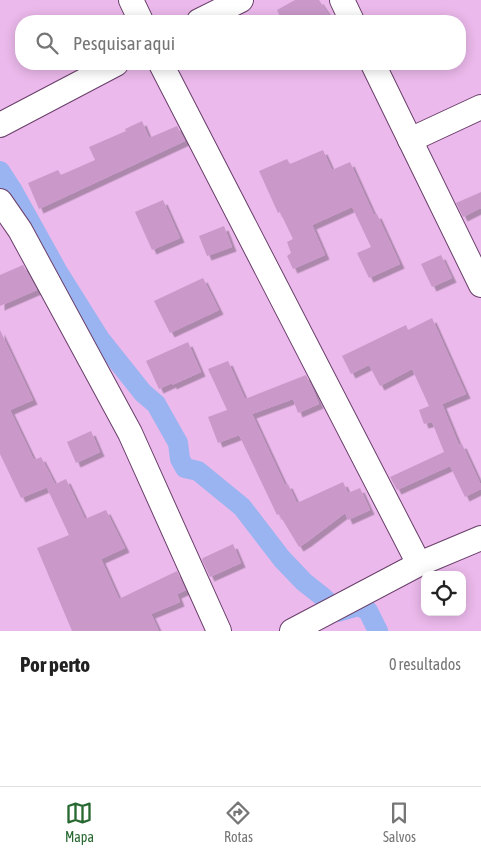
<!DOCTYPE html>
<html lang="pt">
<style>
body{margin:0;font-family:"Asap Condensed",sans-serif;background:#f6f6f6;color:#222}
.controls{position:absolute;right:15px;bottom:15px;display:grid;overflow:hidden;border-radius:10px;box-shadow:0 2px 12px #0003}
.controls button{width:45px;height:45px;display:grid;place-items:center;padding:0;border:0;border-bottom:1px solid #e0e0e0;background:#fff;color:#222;font:25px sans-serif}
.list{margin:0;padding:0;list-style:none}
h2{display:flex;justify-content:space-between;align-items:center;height:65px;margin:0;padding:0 20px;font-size:21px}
h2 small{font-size:16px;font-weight:400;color:#767676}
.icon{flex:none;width:28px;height:28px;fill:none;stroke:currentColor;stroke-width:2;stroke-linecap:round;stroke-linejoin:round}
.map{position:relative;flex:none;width:481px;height:631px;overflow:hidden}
.search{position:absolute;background:#fff;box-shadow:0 2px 12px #0003;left:15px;right:15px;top:15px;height:55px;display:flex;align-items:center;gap:12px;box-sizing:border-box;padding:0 18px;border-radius:20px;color:#767676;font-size:19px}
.sheet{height:155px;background:#fff}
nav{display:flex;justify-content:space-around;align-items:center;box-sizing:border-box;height:70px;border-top:1px solid #e0e0e0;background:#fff;font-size:14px;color:#767676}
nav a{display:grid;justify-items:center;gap:2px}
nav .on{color:#286831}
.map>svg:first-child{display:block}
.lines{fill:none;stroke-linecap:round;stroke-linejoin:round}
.canal{stroke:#99b4f1;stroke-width:20}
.building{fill:#ca99ca;filter:url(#shadow)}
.minor-casing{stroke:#693f6a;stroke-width:26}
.minor{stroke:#fff;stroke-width:24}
</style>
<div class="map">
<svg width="481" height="631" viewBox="0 0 481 631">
<defs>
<filter id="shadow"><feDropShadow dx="4.5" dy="4.5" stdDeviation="0" flood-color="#0004"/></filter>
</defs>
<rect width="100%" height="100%" fill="#ebb9eb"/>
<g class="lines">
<g class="canal">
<polyline points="0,171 13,191 58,272 100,339 143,393 156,404 178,443 180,459 185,468 198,471 242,507 282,559 304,582 323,597 331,605"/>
<polyline points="338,612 359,606 368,611 378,631"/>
</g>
</g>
<g class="building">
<polygon points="295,0 319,0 333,21 282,21 277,10"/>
<polygon points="142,121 149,138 177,126 185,141 39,209 28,183 58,170 61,175 95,160 89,147 126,131 125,129"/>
<polygon points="323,150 332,170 350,162 374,215 377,214 400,264 369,278 357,253 371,247 352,207 312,225 325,255 293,269 287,256 291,253 287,242 293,239 280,212 278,213 259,171 287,159 290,164"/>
<polygon points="481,192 481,208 463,217 456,203"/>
<polygon points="163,200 180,238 152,250 135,212"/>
<polygon points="224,226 232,247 207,256 199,236"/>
<polygon points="441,255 452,278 432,287 421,264"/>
<polygon points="23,265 37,290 0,306 0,275"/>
<polygon points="203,278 219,310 170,333 154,301"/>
<polygon points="432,318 466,394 442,404 459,445 462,444 481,485 481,489 465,497 450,466 397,490 390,477 444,452 432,422 424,424 419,410 429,406 412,369 380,386 369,365 351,374 342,356 406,325 408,330"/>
<polygon points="0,330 33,400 10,410 34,460 41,457 55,484 21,498 0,454"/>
<polygon points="188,342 201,372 172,385 172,383 159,389 146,361"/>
<polygon points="228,361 245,399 306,375 312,387 319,404 298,413 293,399 252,414 285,485 288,484 297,503 343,482 348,493 360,488 370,510 348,520 345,513 307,542 299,547 279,514 277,515 239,435 218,443 208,417 227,410 208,369"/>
<polygon points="91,431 100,452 76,463 67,442"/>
<polygon points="66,479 85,519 106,510 125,548 101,559 119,599 177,571 186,590 177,594 180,602 151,614 159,631 72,631 37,548 69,535 47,488"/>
<polygon points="233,544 241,563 210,577 202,560 203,558"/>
</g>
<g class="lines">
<defs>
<g id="minor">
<polyline points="131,0 141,21"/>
<polyline points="342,0 352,21"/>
<polyline points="199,21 241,0"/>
<polyline points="161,64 419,564"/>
<polyline points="373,64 481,285"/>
<polyline points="0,125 116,64"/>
<polyline points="410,140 481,107"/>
<polyline points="0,201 20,230 130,433 219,631"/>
<polyline points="292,631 419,564 481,538"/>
</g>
</defs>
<use href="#minor" class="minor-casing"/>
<use href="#minor" class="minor"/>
</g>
</svg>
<div class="controls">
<button><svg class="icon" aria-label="locate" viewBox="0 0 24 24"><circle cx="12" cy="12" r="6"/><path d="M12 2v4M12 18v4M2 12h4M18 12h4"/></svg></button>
</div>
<div class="search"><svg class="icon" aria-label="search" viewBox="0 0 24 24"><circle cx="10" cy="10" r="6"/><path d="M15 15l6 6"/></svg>Pesquisar aqui</div>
</div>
<section class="sheet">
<h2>Por perto<small>0 resultados</small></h2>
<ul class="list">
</ul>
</section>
<nav>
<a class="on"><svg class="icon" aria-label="map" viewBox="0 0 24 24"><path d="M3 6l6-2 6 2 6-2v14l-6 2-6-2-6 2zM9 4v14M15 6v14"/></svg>Mapa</a>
<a><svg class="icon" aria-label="directions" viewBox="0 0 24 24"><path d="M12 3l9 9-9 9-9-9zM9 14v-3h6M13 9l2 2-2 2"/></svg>Rotas</a>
<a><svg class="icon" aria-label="saved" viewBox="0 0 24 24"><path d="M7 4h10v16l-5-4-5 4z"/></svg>Salvos</a>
</nav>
